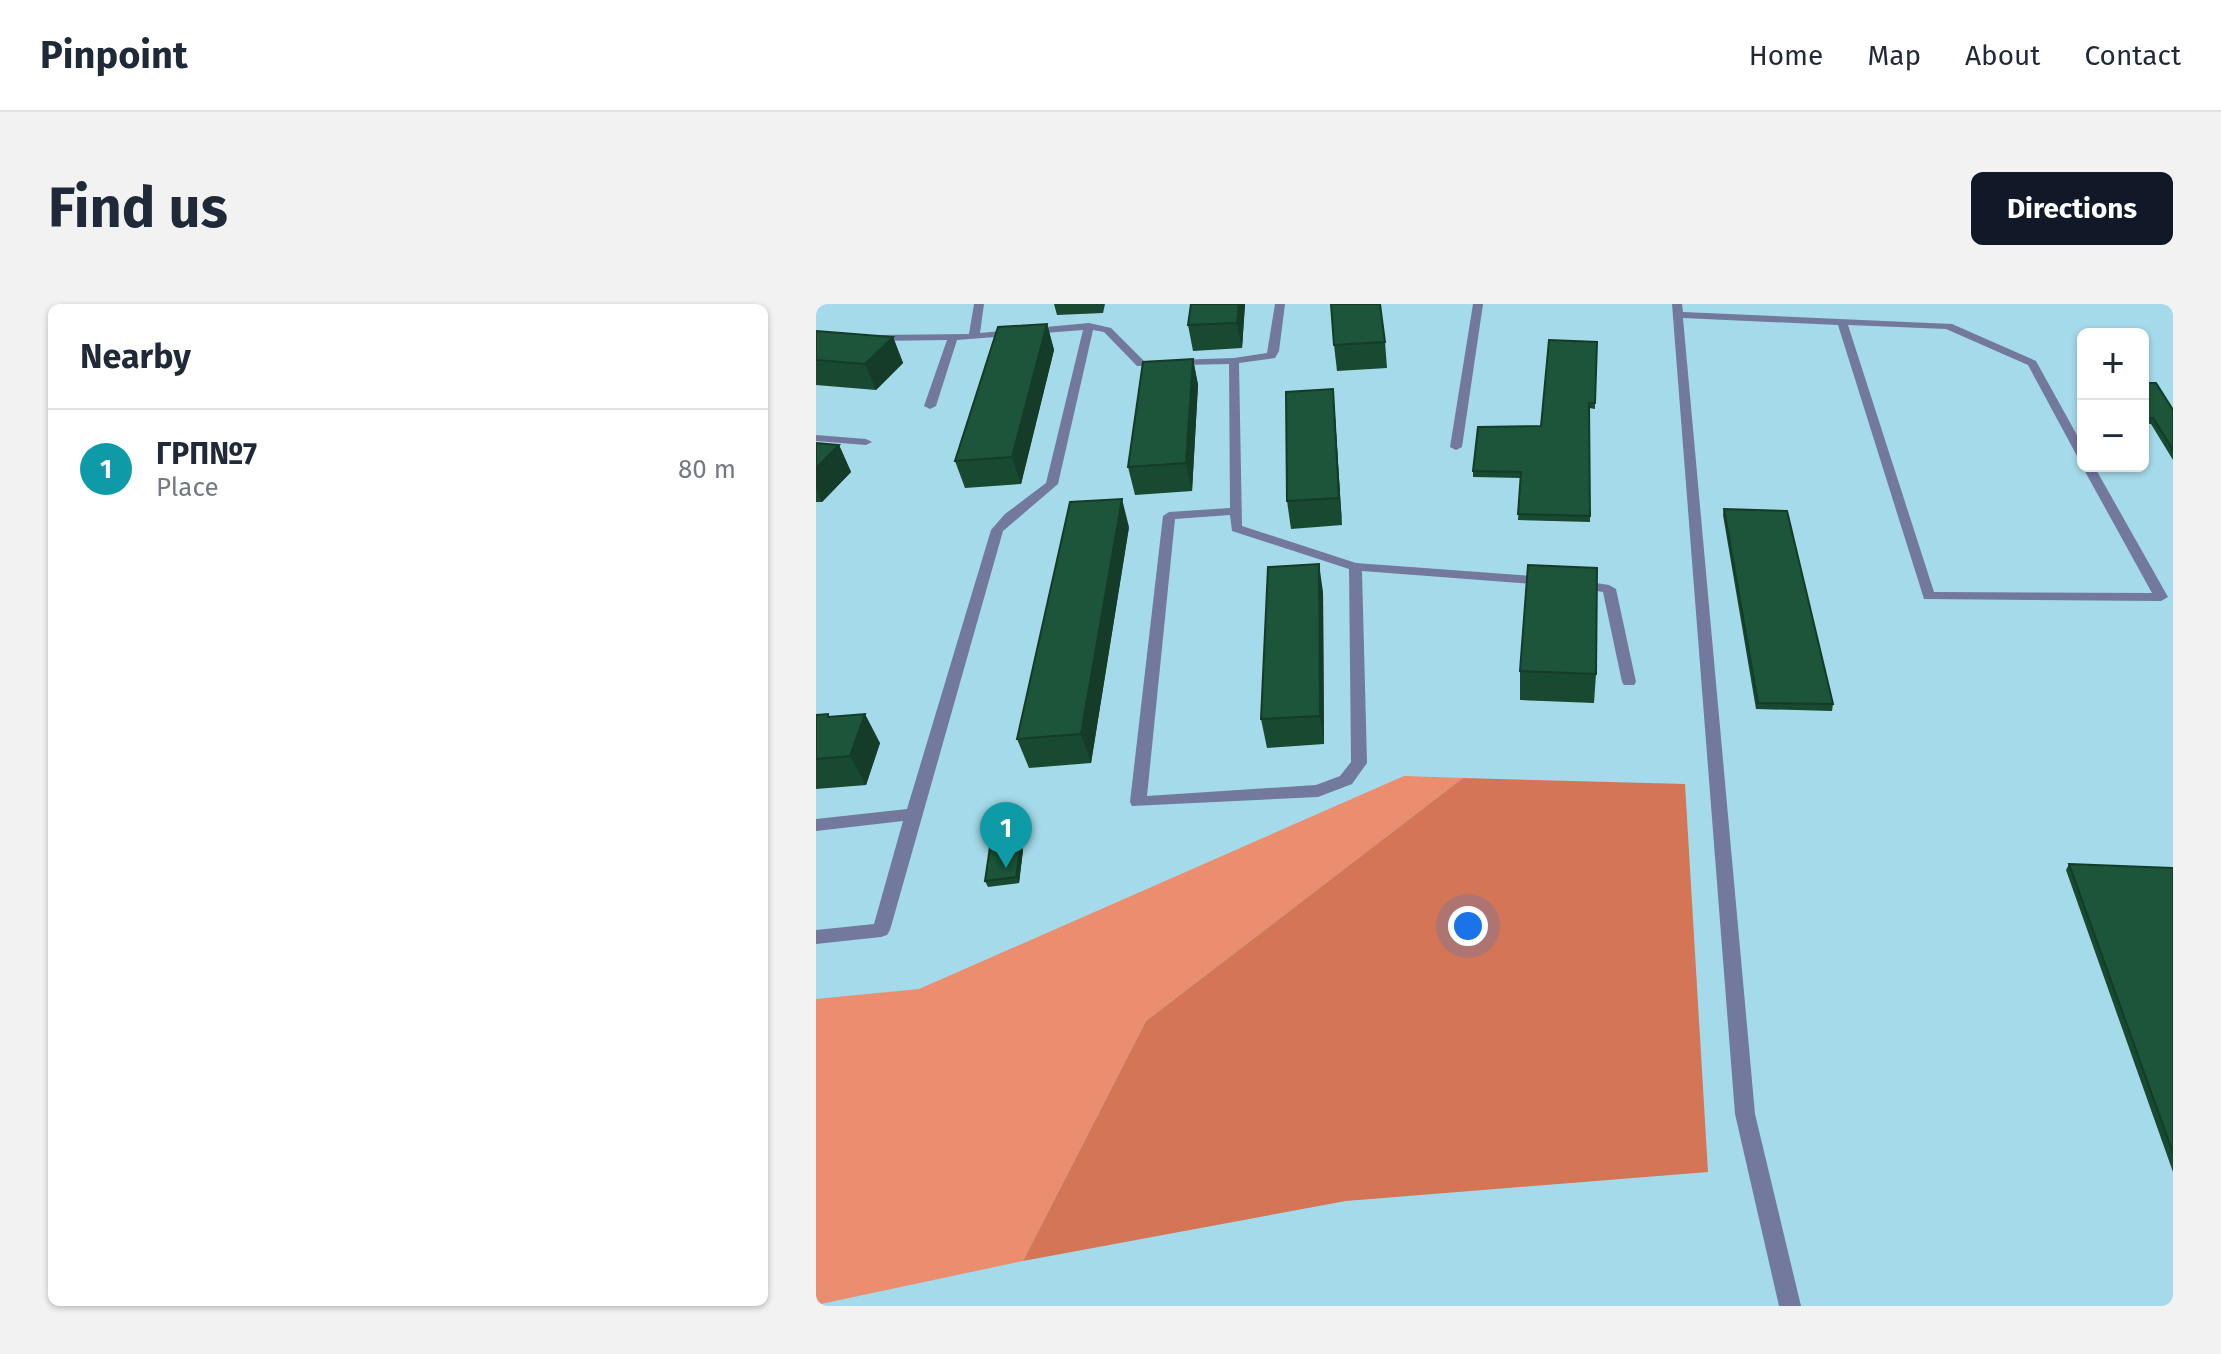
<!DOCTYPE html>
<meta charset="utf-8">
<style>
body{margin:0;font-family:"Fira Sans",sans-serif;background:#f2f2f3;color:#1f2937}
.controls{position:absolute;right:24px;top:24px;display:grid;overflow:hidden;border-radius:12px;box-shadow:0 2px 6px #0004}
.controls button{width:72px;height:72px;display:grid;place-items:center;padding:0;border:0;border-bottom:2px solid #e0e1e3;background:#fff;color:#1f2937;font:40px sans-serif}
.you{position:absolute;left:652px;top:622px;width:28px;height:28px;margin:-20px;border:6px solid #fff;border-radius:50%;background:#1a73e8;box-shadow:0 0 0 12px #1a73e833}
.badge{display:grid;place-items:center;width:52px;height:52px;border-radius:50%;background:#111827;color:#fff;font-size:26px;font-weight:700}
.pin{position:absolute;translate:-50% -66px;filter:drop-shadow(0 2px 4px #0008)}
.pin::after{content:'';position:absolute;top:42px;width:28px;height:24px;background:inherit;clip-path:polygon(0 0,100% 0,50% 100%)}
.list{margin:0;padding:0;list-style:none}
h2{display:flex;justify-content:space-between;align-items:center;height:104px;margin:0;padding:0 32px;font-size:34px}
h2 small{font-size:26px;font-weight:400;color:#747a83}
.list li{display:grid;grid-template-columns:52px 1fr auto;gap:24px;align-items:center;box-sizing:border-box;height:120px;padding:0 32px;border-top:2px solid #e0e1e3}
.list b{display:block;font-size:30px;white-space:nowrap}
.list p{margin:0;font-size:26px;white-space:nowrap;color:#747a83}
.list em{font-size:26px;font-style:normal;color:#747a83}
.map{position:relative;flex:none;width:1357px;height:1002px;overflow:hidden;border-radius:12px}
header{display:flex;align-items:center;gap:48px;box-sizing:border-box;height:112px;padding:0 40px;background:#fff;border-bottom:2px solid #e0e1e3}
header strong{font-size:38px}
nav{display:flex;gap:44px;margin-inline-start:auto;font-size:28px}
.intro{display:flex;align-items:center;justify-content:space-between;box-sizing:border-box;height:192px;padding:0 48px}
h1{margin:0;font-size:56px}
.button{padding:20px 36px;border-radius:12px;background:#111827;color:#fff;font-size:28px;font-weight:700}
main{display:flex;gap:48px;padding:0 48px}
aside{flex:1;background:#fff;border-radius:12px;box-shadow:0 2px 6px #0004}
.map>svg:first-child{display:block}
.green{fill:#eb8e6f}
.forest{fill:#d47556}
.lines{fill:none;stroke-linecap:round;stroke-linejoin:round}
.lane{fill:#73789d;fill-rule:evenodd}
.wall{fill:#184931}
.shaded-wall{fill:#143c28}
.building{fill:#1c5539;stroke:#143c28;stroke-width:2}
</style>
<header>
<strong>Pinpoint</strong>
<nav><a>Home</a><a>Map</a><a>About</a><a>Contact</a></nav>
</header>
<div class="intro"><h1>Find us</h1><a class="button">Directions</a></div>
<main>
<aside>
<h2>Nearby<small></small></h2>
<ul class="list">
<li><span class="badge" style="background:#0f9aa8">1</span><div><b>ГРП№7</b><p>Place</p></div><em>80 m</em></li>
</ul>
</aside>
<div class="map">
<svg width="1357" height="1002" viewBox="0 0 1357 1002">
<rect width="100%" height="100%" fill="#a5daea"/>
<polygon class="green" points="588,472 647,474 330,717 207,957 0,1001 0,695 103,685"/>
<polygon class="forest" points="647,474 869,480 892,868 530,897 207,957 330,717"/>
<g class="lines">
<g class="lane">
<path d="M158 0H168L164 29 273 19 295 24 328 57 418 54 451 49 459 0H469L463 47 459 54 423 59 426 222 540 259 730 273 737 277 730 281 546 267 551 459 536 480 502 493 316 502 314 498 347 212 353 208 414 204 413 60 321 62 288 28 277 26 242 180 187 227 74 626 71 631 65 633 0 640V626L58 620 87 517 0 527V515L91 505 175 226 189 210 230 179 267 26 141 36 120 102 114 105 108 102 131 36 59 37 54 34 59 31 153 30ZM414 211 416 227 533 265 535 458 524 472 500 481 331 492 359 215Z"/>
<polygon points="657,0 667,0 646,143 640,146 634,143"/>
<polygon points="856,0 866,0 867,8 1136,20 1220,57 1267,142 1267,155 1261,152 1212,61 1130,25 1032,21 1118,288 1336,289 1266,162 1267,161 1278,162 1352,293 1345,297 1108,295 1022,21 867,14 939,810 985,1002 963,1002 919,810"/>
<polygon points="0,131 50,135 56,138 50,141 0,137"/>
<polygon points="761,276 793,281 800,285 820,378 818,381 808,381 806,378 787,288 756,283 754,280"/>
</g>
</g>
<g class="wall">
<polygon points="238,0 289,0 287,9 241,11"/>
<polygon points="375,0 429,0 426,44 377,47 372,21"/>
<polygon points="231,20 238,46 205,180 149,184 139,157"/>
<polygon points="0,27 77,33 87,59 60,86 0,81"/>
<polygon points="733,36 779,99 779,105 773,104 774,218 702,216 705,174 657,173 657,167 725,122"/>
<polygon points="569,38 571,64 521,67 518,41"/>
<polygon points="377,55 382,81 376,187 319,191 312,163"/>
<polygon points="1327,79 1357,106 1357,156 1335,120 1327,120"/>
<polygon points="519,112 526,221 475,225 471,197"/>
<polygon points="0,139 23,141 35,168 6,198 0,198"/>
<polygon points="908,205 1017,400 1016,407 940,405 907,211"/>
<polygon points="313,223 275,459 213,464 201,435"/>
<polygon points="507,288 508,440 451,444 445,415"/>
<polygon points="704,367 780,370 778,399 704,396"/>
<polygon points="0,411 14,412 64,439 50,481 0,485"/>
<polygon points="207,546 203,579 172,583 169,577"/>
<polygon points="1253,560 1357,564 1357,868 1250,566"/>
</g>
<g class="shaded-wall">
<polygon points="423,0 429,0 426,44 421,19"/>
<polygon points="231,20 238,46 205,180 196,153"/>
<polygon points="77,33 87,59 60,86 49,60"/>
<polygon points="377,55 382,81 376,187 370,159"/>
<polygon points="517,85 519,112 526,221 523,194"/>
<polygon points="23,141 35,168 6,198 0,185 0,164"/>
<polygon points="306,195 313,223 275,459 265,430"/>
<polygon points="503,260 507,288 508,440 504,412"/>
<polygon points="49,410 64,439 50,481 34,452"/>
<polygon points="205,540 207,546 203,579 200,573"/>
</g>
<g class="building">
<polygon points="375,0 423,0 421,19 372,21"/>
<polygon points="515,0 564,0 569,38 518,41"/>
<polygon points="231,20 196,153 139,157 182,23"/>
<polygon points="0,27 77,33 49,60 0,56"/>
<polygon points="733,36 781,38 779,99 773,99 774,212 702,210 705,168 657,167 662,123 725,122"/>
<polygon points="377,55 370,159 312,163 327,58"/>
<polygon points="1327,79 1340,79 1357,106 1357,146 1337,114 1327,114"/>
<polygon points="517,85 523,194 471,197 470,88"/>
<polygon points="0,139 23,141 0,164"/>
<polygon points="306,195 265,430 201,435 254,198"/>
<polygon points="908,205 971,207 1017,400 942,399"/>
<polygon points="503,260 504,412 445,415 452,263"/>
<polygon points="712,261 781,264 780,370 704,367"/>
<polygon points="12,410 12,413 49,410 34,452 0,455 0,411"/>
<polygon points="205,540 200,573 169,577 174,543"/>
<polygon points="1253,560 1357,564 1357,849"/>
</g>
</svg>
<div class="controls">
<button>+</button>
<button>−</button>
</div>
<div class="you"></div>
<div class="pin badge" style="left:190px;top:564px;background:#0f9aa8">1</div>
</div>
</main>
